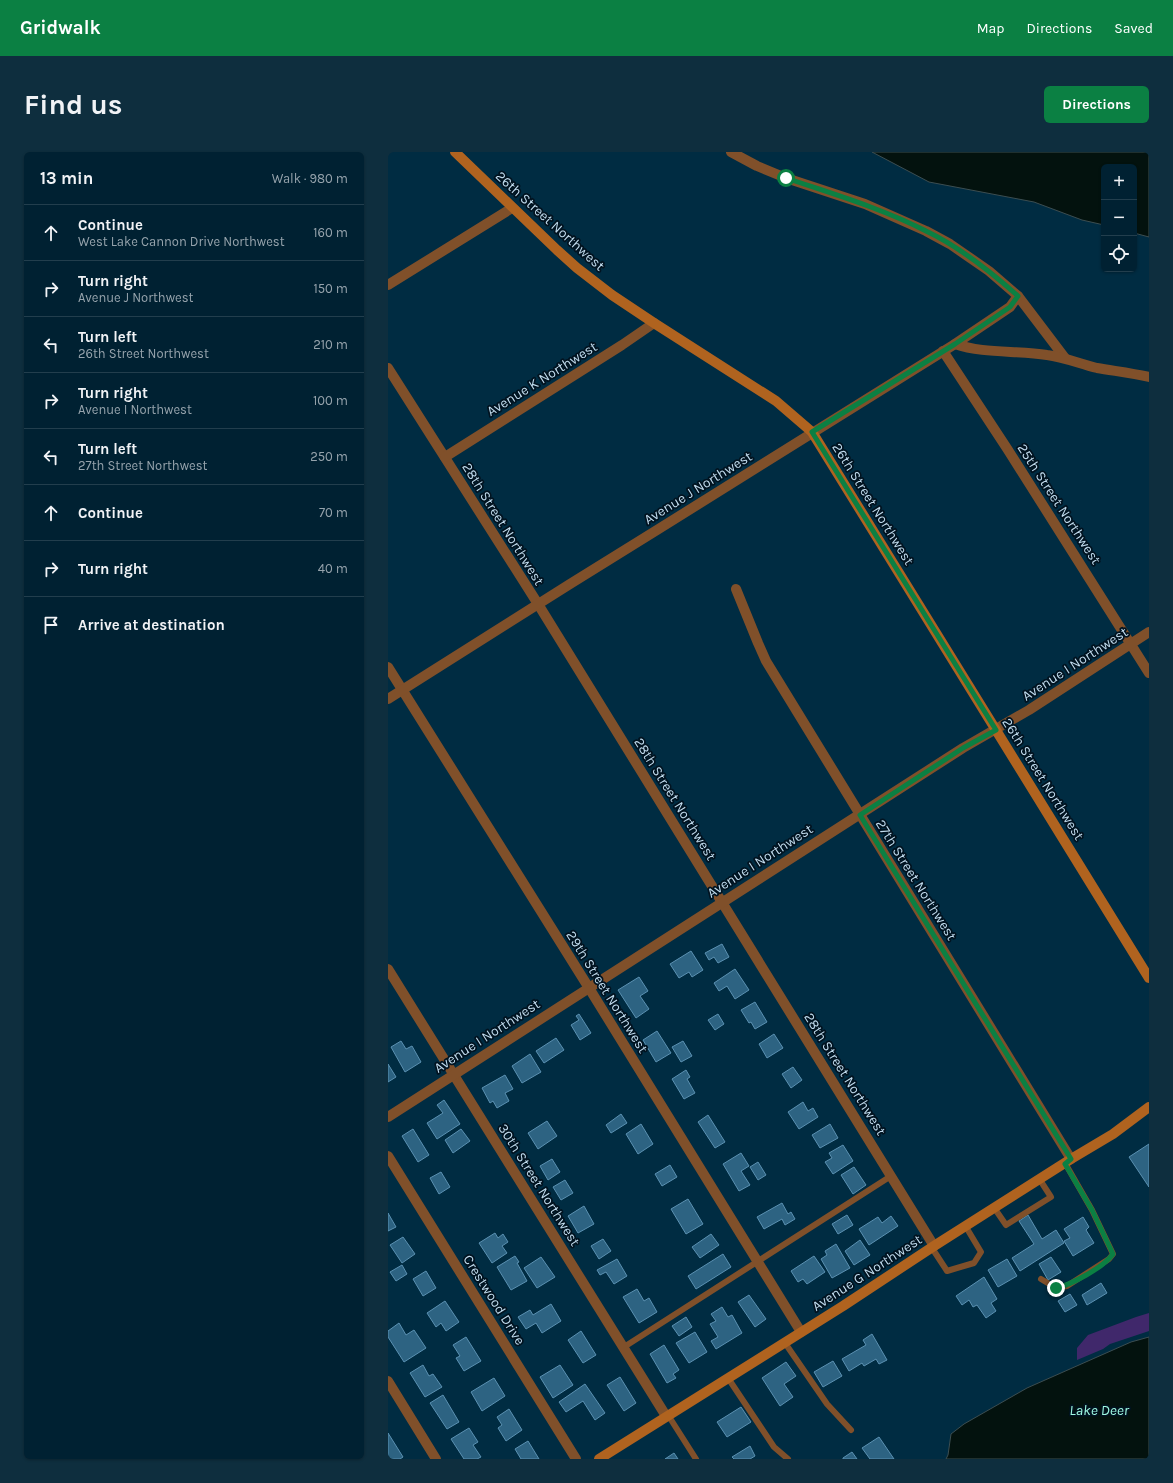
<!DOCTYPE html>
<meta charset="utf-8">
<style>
body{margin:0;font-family:Karla,sans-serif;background:#0e2e3e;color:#f1f3f6}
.controls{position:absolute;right:12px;top:12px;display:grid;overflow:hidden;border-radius:6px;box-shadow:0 1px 3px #0004}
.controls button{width:36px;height:36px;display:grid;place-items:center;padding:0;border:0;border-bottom:1px solid #223e4d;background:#002132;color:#f1f3f6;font:20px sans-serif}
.stop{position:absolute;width:12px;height:12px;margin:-9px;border:3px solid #0b8043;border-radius:50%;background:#fff}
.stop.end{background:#0b8043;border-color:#fff;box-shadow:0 1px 4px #0008}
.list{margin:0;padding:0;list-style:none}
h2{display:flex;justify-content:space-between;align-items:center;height:52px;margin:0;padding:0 16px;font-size:17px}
h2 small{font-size:13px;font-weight:400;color:#95a3ac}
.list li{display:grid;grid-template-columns:26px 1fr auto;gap:12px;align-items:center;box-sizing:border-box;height:56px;padding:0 16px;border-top:1px solid #223e4d}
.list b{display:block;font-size:15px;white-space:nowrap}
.list p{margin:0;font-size:13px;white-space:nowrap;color:#95a3ac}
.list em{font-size:13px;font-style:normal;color:#95a3ac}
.icon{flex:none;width:22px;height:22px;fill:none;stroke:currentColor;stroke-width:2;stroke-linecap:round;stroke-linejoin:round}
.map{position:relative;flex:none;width:761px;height:1307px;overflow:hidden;border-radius:6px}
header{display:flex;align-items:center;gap:24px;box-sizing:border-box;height:56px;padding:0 20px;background:#0b8043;color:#fff}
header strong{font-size:19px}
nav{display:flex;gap:22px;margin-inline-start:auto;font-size:14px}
.intro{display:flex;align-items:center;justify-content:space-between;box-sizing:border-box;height:96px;padding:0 24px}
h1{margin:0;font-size:28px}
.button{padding:10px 18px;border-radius:6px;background:#0b8043;color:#fff;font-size:14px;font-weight:700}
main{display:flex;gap:24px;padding:0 24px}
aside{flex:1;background:#002132;border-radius:6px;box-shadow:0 1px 3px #0004}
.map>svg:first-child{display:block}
.green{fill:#40286b}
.water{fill:#03120e;stroke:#3c4e51}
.building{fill:#2d6382;stroke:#5b91b2}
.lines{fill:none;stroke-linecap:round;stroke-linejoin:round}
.lane{stroke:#80502a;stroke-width:6}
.street{stroke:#80502a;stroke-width:10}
.secondary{stroke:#b0631f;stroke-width:10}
.route{stroke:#0b8043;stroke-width:5}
.labels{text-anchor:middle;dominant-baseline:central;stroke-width:3.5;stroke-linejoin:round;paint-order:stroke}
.street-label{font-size:14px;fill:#c0dbed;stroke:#011320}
.water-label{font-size:15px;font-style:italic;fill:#9ef9e3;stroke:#011320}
</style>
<header>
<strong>Gridwalk</strong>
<nav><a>Map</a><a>Directions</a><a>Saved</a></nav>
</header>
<div class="intro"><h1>Find us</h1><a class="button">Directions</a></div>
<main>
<aside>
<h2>13 min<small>Walk · 980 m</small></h2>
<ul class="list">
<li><svg class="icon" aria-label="ahead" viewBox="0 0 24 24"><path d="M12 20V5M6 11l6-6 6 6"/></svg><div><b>Continue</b><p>West Lake Cannon Drive Northwest</p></div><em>160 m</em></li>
<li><svg class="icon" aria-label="right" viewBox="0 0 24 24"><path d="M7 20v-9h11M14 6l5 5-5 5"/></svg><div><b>Turn right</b><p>Avenue J Northwest</p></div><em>150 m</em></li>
<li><svg class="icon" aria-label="left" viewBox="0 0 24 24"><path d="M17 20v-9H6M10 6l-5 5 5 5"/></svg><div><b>Turn left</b><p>26th Street Northwest</p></div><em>210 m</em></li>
<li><svg class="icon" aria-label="right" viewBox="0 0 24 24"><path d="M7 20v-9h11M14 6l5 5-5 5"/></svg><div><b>Turn right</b><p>Avenue I Northwest</p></div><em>100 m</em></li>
<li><svg class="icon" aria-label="left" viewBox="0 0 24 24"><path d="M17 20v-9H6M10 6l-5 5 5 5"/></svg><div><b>Turn left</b><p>27th Street Northwest</p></div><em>250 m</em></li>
<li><svg class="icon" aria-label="ahead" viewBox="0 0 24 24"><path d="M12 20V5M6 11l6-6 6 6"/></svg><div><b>Continue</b></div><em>70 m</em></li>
<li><svg class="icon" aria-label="right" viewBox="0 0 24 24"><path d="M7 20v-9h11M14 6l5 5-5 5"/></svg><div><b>Turn right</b></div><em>40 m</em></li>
<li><svg class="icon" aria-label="arrive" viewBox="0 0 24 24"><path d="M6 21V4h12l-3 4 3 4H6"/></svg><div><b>Arrive at destination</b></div></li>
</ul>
</aside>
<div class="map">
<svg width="761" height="1307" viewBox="0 0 761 1307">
<rect width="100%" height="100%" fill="#002c42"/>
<polygon class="green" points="761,1161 761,1179 722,1192 715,1197 689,1208 689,1196 700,1183 748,1165"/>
<g class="water">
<polygon points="484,0 761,0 761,85 746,81 746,15 716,15 716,73 694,68 646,50 541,30"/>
<polygon points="761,1185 761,1307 558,1307 560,1303 563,1282 576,1272 639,1236 743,1190"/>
</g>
<g class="building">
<polygon points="334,792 341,805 330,811 326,805 321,808 317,801"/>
<polygon points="303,799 315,818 304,825 301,820 291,826 282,812"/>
<polygon points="347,817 361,838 347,847 339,834 331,839 326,831"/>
<polygon points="251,825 260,839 252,844 261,857 248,866 230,838"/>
<polygon points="367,850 379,870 367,877 363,870 361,871 353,858"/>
<polygon points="191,862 203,881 192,888 183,873 191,868 188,864"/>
<polygon points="330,862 336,872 327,878 320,868"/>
<polygon points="269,879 283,901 268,910 255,888"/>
<polygon points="386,882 395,896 379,906 371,892"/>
<polygon points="168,886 176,898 156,911 148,899"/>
<polygon points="13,889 18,897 24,894 33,910 17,920 3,895"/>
<polygon points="295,889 304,904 293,910 284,895"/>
<polygon points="142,902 153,920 134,931 124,914"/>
<polygon points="0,912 8,925 0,930"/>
<polygon points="405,915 414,928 403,936 394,922"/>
<polygon points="298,918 302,925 299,927 307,941 296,947 284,927"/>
<polygon points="117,923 125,937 117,941 121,949 109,956 105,949 102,951 94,936"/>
<polygon points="56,948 72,972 49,987 39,971 55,961 49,953"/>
<polygon points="415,950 420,959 425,956 430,965 411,977 400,960"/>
<polygon points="233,962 239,971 223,981 218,973"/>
<polygon points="320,963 337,990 327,996 310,970"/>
<polygon points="159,969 169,984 150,997 140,981"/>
<polygon points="253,972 265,992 250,1002 238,982"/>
<polygon points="442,972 450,986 432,996 424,983"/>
<polygon points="25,977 41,1003 30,1010 14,984"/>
<polygon points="73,977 82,989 65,1001 57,988"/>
<polygon points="761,992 761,1035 741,1005"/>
<polygon points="455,993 465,1009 445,1022 437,1010 444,1006 441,1001"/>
<polygon points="353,1001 361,1014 353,1019 362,1033 351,1039 335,1012"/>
<polygon points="164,1007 172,1020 160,1028 152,1014"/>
<polygon points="370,1010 378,1023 370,1028 362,1015"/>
<polygon points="282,1013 289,1025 274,1034 267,1022"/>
<polygon points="466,1015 478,1033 465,1042 453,1023"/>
<polygon points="53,1020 62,1035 51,1042 42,1026"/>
<polygon points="177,1028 185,1041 173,1048 165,1035"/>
<polygon points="300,1047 315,1072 298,1082 283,1057"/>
<polygon points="394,1051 400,1062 403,1060 407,1067 397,1073 394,1067 376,1077 369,1065"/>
<polygon points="196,1054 206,1072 190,1081 180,1064"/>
<polygon points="0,1061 8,1075 0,1079"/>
<polygon points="459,1063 465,1073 450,1082 444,1072"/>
<polygon points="640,1063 654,1087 668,1078 676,1091 632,1119 624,1106 646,1092 631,1069"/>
<polygon points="503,1064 510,1074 481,1093 471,1077 490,1065 494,1071"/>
<polygon points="695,1065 701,1075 698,1078 706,1091 685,1104 676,1089 682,1086 676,1077"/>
<polygon points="107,1081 110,1086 115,1082 120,1090 114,1094 119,1101 104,1111 91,1091"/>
<polygon points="323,1082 331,1093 312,1106 304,1095"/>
<polygon points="15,1085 27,1102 14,1111 2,1093"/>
<polygon points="215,1087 223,1099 211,1107 203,1094"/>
<polygon points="472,1088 482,1103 466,1113 457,1099"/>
<polygon points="448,1092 462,1116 444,1126 433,1107 439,1103 437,1099"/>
<polygon points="335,1102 343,1115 308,1137 300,1124"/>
<polygon points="127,1104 131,1110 129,1111 139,1129 123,1138 109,1115"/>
<polygon points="426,1104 437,1120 419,1132 415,1127 410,1130 403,1119"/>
<polygon points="153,1105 167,1125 149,1136 136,1116"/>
<polygon points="663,1105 673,1120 660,1128 651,1112"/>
<polygon points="229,1107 239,1124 226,1132 218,1120 212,1123 209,1118"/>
<polygon points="619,1107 629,1124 610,1135 600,1118"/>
<polygon points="14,1113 19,1122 8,1129 2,1120"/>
<polygon points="38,1119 48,1136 35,1144 25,1127"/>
<polygon points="596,1125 609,1147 603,1151 608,1159 598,1166 589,1153 585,1155 581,1148 574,1153 568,1144"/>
<polygon points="713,1131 719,1141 699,1153 694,1143"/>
<polygon points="249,1137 256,1149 261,1146 269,1160 251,1171 235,1145"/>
<polygon points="682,1142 689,1153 677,1160 670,1149"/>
<polygon points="361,1143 378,1167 367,1175 350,1150"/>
<polygon points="57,1149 71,1170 58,1179 53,1171 48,1175 39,1161"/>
<polygon points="163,1152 173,1169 154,1181 148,1171 138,1177 130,1165 142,1158 145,1163"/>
<polygon points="334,1155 340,1165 344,1163 354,1181 328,1197 323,1189 330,1185 322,1172 328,1169 323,1162"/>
<polygon points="298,1165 304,1175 291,1184 284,1174"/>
<polygon points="11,1171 18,1183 26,1178 38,1196 16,1210 0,1185 0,1179"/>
<polygon points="193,1179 208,1203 195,1211 180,1188"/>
<polygon points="307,1180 319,1200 301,1211 288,1191"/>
<polygon points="484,1182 499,1208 491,1212 488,1207 476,1214 474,1211 461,1219 454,1207 478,1193 475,1188"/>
<polygon points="78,1185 93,1209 76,1219 68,1206 72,1204 65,1193"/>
<polygon points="276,1193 291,1218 285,1222 288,1226 279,1231 262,1202"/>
<polygon points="445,1209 454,1224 435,1235 426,1220"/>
<polygon points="398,1210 408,1224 396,1232 405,1245 392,1254 374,1226"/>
<polygon points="35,1213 41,1224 45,1222 54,1235 37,1245 22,1221"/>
<polygon points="172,1213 185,1233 165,1246 152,1225"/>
<polygon points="232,1225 248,1251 236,1259 219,1233"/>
<polygon points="106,1226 117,1244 94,1259 83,1240"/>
<polygon points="197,1232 217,1261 207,1268 195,1249 178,1260 171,1250"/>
<polygon points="55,1243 71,1270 59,1277 42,1251"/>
<polygon points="353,1255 363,1270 339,1285 329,1270"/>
<polygon points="121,1257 134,1278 118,1289 110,1276 114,1273 109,1265"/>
<polygon points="81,1276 90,1290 85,1293 93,1305 89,1307 76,1307 63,1287"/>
<polygon points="0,1281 15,1305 12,1307 0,1307"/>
<polygon points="491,1285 506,1307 482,1307 474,1296"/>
<polygon points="140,1289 151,1307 133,1307 127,1297"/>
<polygon points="362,1294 367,1304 362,1307 346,1307 344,1305"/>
<polygon points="464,1300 469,1307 455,1307 455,1306"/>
<polygon points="286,1301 290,1307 277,1307"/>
</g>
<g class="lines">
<g class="lane">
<polyline points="607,1057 618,1073 663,1045 652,1028"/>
<polyline points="544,1096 559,1119 586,1111 593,1100 578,1075"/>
<polyline points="653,1127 668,1136 679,1134 721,1107 725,1102 704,1058 677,1011"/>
<polyline points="397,1191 439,1252 463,1278"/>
<polyline points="236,1195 503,1024"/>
<polyline points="340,1226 386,1295 400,1307"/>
<polyline points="280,1263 308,1307"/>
</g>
<g class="street">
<polyline points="343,0 369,14 398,26 477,52 538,79 562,92 601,119 630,144 677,206"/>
<polyline points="0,133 124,56"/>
<path d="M567 192C596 202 628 198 659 203 676 205 692 212 709 216 726 219 744 221 761 225"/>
<polyline points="555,199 620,298 761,521"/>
<polyline points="0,216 150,452 546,1094"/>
<polyline points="57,305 234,193 266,171"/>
<polyline points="348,437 370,491 378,509 683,1007"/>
<polyline points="0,515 201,836 413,1180"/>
<polyline points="0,547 182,432 269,378 567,192 622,155 630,144"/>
<polyline points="0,817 278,1264"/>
<polyline points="0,965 575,596 641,558 761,480"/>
<polyline points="0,1004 188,1307"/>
<polyline points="0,1229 48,1307"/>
</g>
<g class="secondary">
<polyline points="67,0 169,98 189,116 224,143 266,171 388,249 424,280 761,826"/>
<polyline points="211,1307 455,1154 546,1094 683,1007 725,982 761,955"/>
</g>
</g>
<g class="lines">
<path class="route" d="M398 26C445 42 493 56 538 79 572 95 602 119 630 144L622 155 567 192 424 280 608 578 575 596 472 663 683 1007 677 1012 704 1058 725 1102C716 1115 683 1133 668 1136"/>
</g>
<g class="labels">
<g class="street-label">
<text transform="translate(162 69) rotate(42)">26th Street Northwest</text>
<text transform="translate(154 227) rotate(-32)">Avenue K Northwest</text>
<text transform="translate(310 336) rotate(-32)">Avenue J Northwest</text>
<text transform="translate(485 352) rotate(58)">26th Street Northwest</text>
<text transform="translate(671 352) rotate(57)">25th Street Northwest</text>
<text transform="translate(115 372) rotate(58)">28th Street Northwest</text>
<text transform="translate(687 512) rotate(-33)">Avenue I Northwest</text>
<text transform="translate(655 627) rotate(58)">26th Street Northwest</text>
<text transform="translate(287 647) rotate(58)">28th Street Northwest</text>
<text transform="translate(372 709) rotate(-33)">Avenue I Northwest</text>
<text transform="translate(528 728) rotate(58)">27th Street Northwest</text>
<text transform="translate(219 840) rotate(58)">29th Street Northwest</text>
<text transform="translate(99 884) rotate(-33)">Avenue I Northwest</text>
<text transform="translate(457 922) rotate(58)">28th Street Northwest</text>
<text transform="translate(151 1033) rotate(58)">30th Street Northwest</text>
<text transform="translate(479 1121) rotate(-33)">Avenue G Northwest</text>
<text transform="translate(106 1148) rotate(58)">Crestwood Drive</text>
</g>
<g class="water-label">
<text x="711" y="1258">Lake Deer</text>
</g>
</g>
</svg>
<div class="controls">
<button>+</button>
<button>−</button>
<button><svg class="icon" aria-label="locate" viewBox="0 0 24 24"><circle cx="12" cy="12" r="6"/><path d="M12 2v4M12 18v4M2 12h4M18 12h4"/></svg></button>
</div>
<div class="stop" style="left:398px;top:26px"></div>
<div class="stop end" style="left:668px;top:1136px"></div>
</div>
</main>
